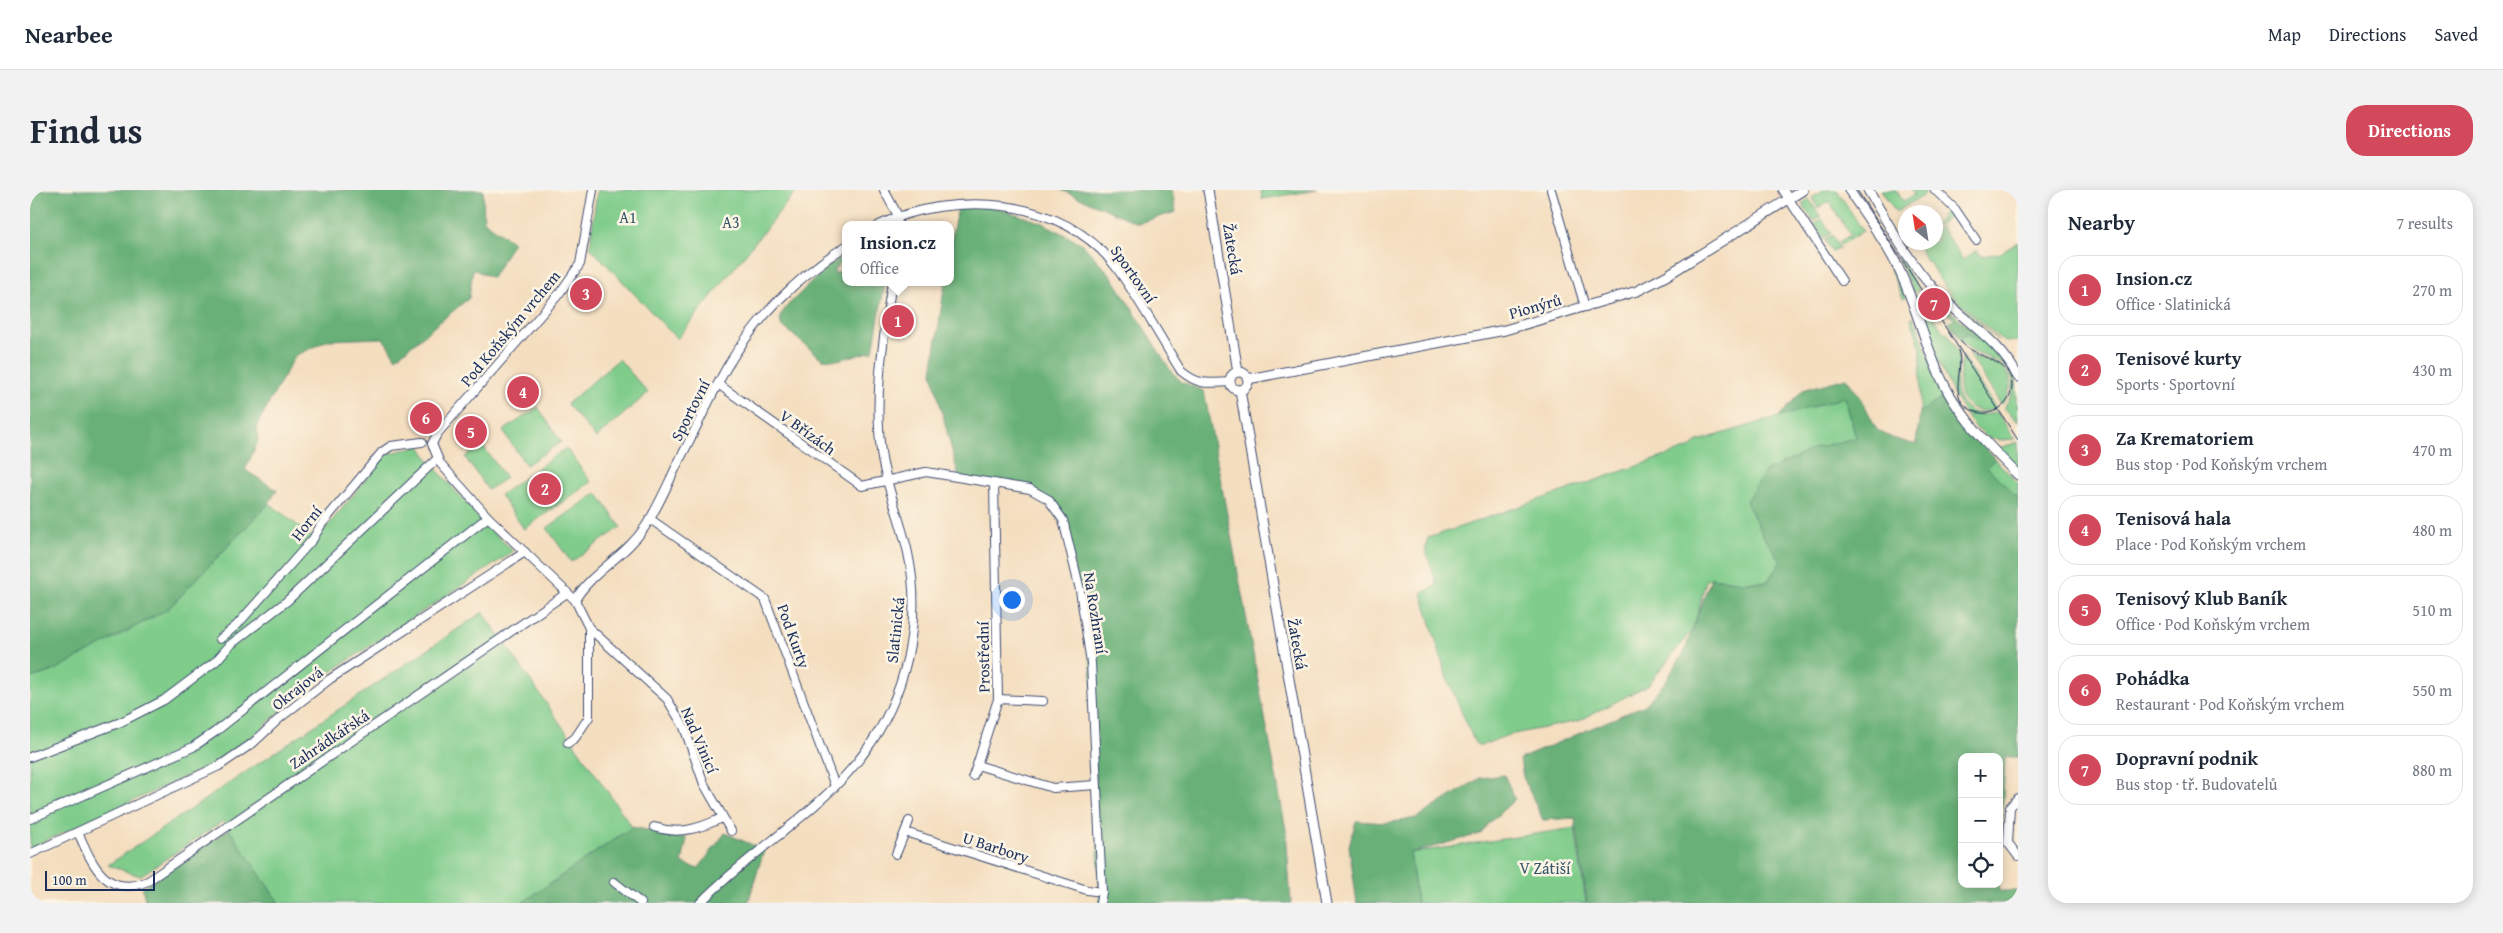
<!DOCTYPE html>
<meta charset="utf-8">
<style>
body{margin:0;font-family:"Gentium Book Plus",serif;background:#f2f2f3;color:#1f2937}
.controls{position:absolute;right:15px;bottom:15px;display:grid;overflow:hidden;border-radius:10px;box-shadow:0 2px 12px #0003}
.controls button{width:45px;height:45px;display:grid;place-items:center;padding:0;border:0;border-bottom:1px solid #e0e1e3;background:#fff;color:#1f2937;font:25px sans-serif}
.compass{position:absolute;left:1868px;top:15px;width:45px;height:45px;border-radius:50%;background:#fff;box-shadow:0 2px 12px #0003;rotate:330deg}
.scale{position:absolute;left:15px;bottom:12px;width:110px;box-sizing:border-box;padding-left:5px;border:2px solid #1b2f5e;border-top:0;font-size:14px;line-height:18px;white-space:nowrap;color:#1b2f5e;-webkit-text-stroke:4px #fcf5e5;paint-order:stroke}
.you{position:absolute;left:981px;top:409px;width:18px;height:18px;margin:-12px;border:4px solid #fff;border-radius:50%;background:#1a73e8;box-shadow:0 0 0 8px #1a73e833}
.badge{display:grid;place-items:center;width:32px;height:32px;border-radius:50%;background:#d1495b;color:#fff;font-size:16px;font-weight:700}
.pin{position:absolute;translate:-50% -50%;border:2px solid #fff;box-shadow:0 1px 5px #0006}
.popup{position:absolute;left:812px;top:31px;width:112px;height:65px;box-sizing:border-box;display:grid;place-content:center;border-radius:10px;background:#fff;filter:drop-shadow(0 1px 4px #0005);font-size:16px;white-space:nowrap;color:#747a83}
.popup b{font-size:19px;color:#1f2937}
.popup::after{content:'';position:absolute;left:50%;top:100%;margin-left:-10px;border:10px solid transparent;border-top-color:#fff}
.list{margin:0;padding:0;list-style:none}
h2{display:flex;justify-content:space-between;align-items:center;height:65px;margin:0;padding:0 20px;font-size:21px}
h2 small{font-size:16px;font-weight:400;color:#747a83}
.list li{display:grid;grid-template-columns:32px 1fr auto;gap:15px;align-items:center;box-sizing:border-box;height:70px;margin:0 10px 10px;padding:0 10px;border:1px solid #e0e1e3;border-radius:20px}
.list b{display:block;font-size:19px;white-space:nowrap}
.list p{margin:0;font-size:16px;white-space:nowrap;color:#747a83}
.list em{font-size:16px;font-style:normal;color:#747a83}
.icon{flex:none;width:28px;height:28px;fill:none;stroke:currentColor;stroke-width:2;stroke-linecap:round;stroke-linejoin:round}
.map{position:relative;flex:none;width:1988px;height:713px;overflow:hidden;border-radius:20px}
header{display:flex;align-items:center;gap:30px;box-sizing:border-box;height:70px;padding:0 25px;background:#fff;border-bottom:1px solid #e0e1e3}
header strong{font-size:24px}
nav{display:flex;gap:28px;margin-inline-start:auto;font-size:18px}
.intro{display:flex;align-items:center;justify-content:space-between;box-sizing:border-box;height:120px;padding:0 30px}
h1{margin:0;font-size:35px}
.button{padding:12px 22px;border-radius:20px;background:#d1495b;color:#fff;font-size:18px;font-weight:700}
main{display:flex;gap:30px;padding:0 30px}
aside{flex:1;background:#fff;border-radius:20px;box-shadow:0 2px 12px #0003}
.map>svg:first-child{display:block}
.green{fill:#7fcc8b;stroke:#4d7e74}
.forest{fill:#67b077;stroke:#41706a}
.lines{fill:none;stroke-linecap:round;stroke-linejoin:round}
.minor-casing{stroke:#3c496d;stroke-width:10}
.tertiary-casing{stroke:#3c496d;stroke-width:11}
.minor{stroke:#fff;stroke-width:8}
.tertiary{stroke:#fff;stroke-width:9}
.tram{stroke:#1b2f5e;stroke-width:1}
.labels{text-anchor:middle;dominant-baseline:central;stroke-width:5;stroke-linejoin:round;paint-order:stroke}
.park-label{font-size:16px;fill:#345669;stroke:#fcf5e5}
.street-label{font-size:16px;fill:#1b2f5e;stroke:#fcf5e5}
</style>
<header>
<strong>Nearbee</strong>
<nav><a>Map</a><a>Directions</a><a>Saved</a></nav>
</header>
<div class="intro"><h1>Find us</h1><a class="button">Directions</a></div>
<main>
<div class="map">
<svg width="1988" height="713" viewBox="0 0 1988 713">
<rect width="100%" height="100%" fill="#fcf5e5"/>
<filter id="ink" filterUnits="userSpaceOnUse"><feTurbulence type="fractalNoise" baseFrequency=".02" numOctaves="2"/><feDisplacementMap in="SourceGraphic" scale="10" xChannelSelector="R" yChannelSelector="G"/><feConvolveMatrix kernelMatrix="1 2 1 2 8 2 1 2 1" color-interpolation-filters="sRGB"/></filter>
<filter id="wash" filterUnits="userSpaceOnUse"><feTurbulence type="fractalNoise" baseFrequency=".0096" numOctaves="4" result="noise"/><feDisplacementMap in="SourceGraphic" scale="20" xChannelSelector="R" yChannelSelector="G"/><feGaussianBlur stdDeviation="1.12" result="paint"/><feColorMatrix in="noise" values="0 0 0 0 0 0 0 0 0 0 0 0 0 0 0 0 0 1.4 0 .05"/><feComposite in="paint" operator="in"/></filter>
<g filter="url(#wash)">
<rect width="100%" height="100%" fill="#f4dec0"/>
<g class="green">
<polygon points="567,0 767,0 647,149 560,57"/>
<polygon points="1231,0 1287,0 1232,9"/>
<polygon points="1793,0 1807,0 1833,41 1811,55 1809,52 1820,45 1799,11 1788,18 1782,8"/>
<polygon points="1851,0 1866,0 1873,11 1884,5 1881,0 1896,0 1894,5 1866,22"/>
<polygon points="1779,9 1791,27 1783,31 1772,14"/>
<polygon points="1921,19 1924,25 1906,36 1906,33 1913,28 1911,25"/>
<polygon points="1792,29 1801,43 1793,48 1784,34"/>
<path d="M1910 36 1933 70 1947 60 1951 66 1971 63 1988 52V151L1974 152C1948 128 1912 102 1899 71L1897 72 1886 53 1906 52V39Z"/>
<polygon points="1802,45 1810,58 1802,62 1795,50"/>
<polygon points="1868,66 1889,100 1884,103 1867,67"/>
<polygon points="1860,72 1876,107 1873,108 1858,75"/>
<polygon points="1911,101 1915,101 1969,151"/>
<path d="M1890 105 1914 143 1916 141C1921 148 1927 157 1928 166 1930 174 1926 184 1926 193 1925 217 1946 230 1967 222L1985 249C1976 250 1967 251 1958 247 1924 229 1899 143 1885 108Z"/>
<polygon points="1883,126 1916,206 1890,222 1891,158 1881,129"/>
<polygon points="1938,144 1951,146 1965,159 1986,190 1988,232 1974,218 1983,202 1983,190 1978,179 1971,173 1941,161 1930,149"/>
<path d="M1939 164C1949 169 1962 170 1972 177 1985 187 1981 205 1971 215Z"/>
<path d="M1932 166 1966 219C1957 222 1950 222 1942 218 1921 206 1932 184 1932 166Z"/>
<polygon points="589,169 618,203 566,248 537,214"/>
<polygon points="1815,207 1826,248 1785,258 1716,310 1732,344 1751,371 1737,392 1713,392 1681,388 1676,390 1664,438 1618,495 1549,531 1478,545 1450,556 1445,553 1417,488 1392,403 1407,395 1395,358 1398,348 1662,257 1668,251"/>
<polygon points="508,217 531,252 496,275 473,241"/>
<polygon points="1988,252 1988,280 1969,258"/>
<polygon points="452,255 476,288 458,300 435,267"/>
<polygon points="390,256 401,273 455,334 482,360 481,363 278,497 207,560 179,576 0,658 0,488 21,482 138,419 239,313 286,350 357,264"/>
<polygon points="536,258 561,292 494,339 470,305"/>
<polygon points="1965,269 1988,293 1988,308 1957,277"/>
<polygon points="567,303 591,337 541,372 517,338"/>
<polygon points="453,422 602,637 492,713 249,713 193,631 110,686 78,675"/>
<polygon points="1545,638 1556,713 1387,713 1380,663"/>
</g>
<g class="forest">
<polygon points="0,0 453,0 454,31 483,52 462,88 443,79 439,108 366,168 353,148 298,150 265,166 227,235 228,251 215,280 247,300 239,313 138,419 21,482 0,488"/>
<polygon points="1031,0 1142,0 1146,22 1108,33"/>
<path d="M931 11 950 12 1013 33 1052 54 1081 85 1141 181 1152 192 1174 201 1256 640 1261 713H1070L1061 474 1037 339 1020 312 996 298 929 288 902 183 915 92H920C921 64 920 37 931 11Z"/>
<polygon points="815,65 815,70 804,79 805,84 815,79 816,92 855,92 843,161 807,170 792,169 751,135 750,126 757,116 797,77"/>
<polygon points="1919,120 1951,146 1947,150 1938,144 1930,149 1919,132 1924,129 1916,122"/>
<polygon points="1816,188 1831,208 1847,240 1862,248 1886,255 1890,222 1916,206 1936,237 1965,269 1957,277 1988,308 1988,567 1975,567 1969,694 1969,567 1932,567 1932,694 1969,694 1969,701 1988,701 1988,713 1557,713 1545,628 1513,630 1493,587 1490,569 1615,515 1635,492 1654,463 1681,388 1713,392 1737,392 1751,371 1732,344 1716,311 1735,282 1785,258 1826,248 1815,207 1749,227 1773,200"/>
<polygon points="1474,585 1485,609 1457,635 1450,644 1380,663 1387,713 1327,713 1319,656 1326,631 1356,633 1387,628 1450,588"/>
<polygon points="602,637 657,648 652,673 668,679 695,643 734,660 718,713 492,713"/>
<polygon points="199,639 249,713 116,713 112,698"/>
</g>
</g>
<g filter="url(#ink)">
<g class="lines">
<defs>
<g id="minor">
<polyline points="854,0 867,24 868,35"/>
<polyline points="1521,0 1555,117"/>
<polyline points="1753,0 1812,91"/>
<polyline points="1905,0 1925,19 1946,50"/>
<path d="M849 35C923 0 1033 6 1086 77 1110 110 1130 147 1151 181 1169 196 1178 193 1200 192"/>
<polyline points="688,194 832,296 896,282 1000,299 1018,309 1033,330 1050,400 1061,473 1072,702 1070,713"/>
<polyline points="964,293 968,509 947,575 1023,598 1066,595"/>
<polyline points="620,329 735,409 805,596"/>
<path d="M545 410C562 381 595 367 615 337 629 316 639 291 650 269 666 239 680 207 697 177 726 128 768 86 816 56"/>
<polyline points="559,438 637,509 654,537 674,594 701,641"/>
<polyline points="190,449 207,435 283,349 291,335 352,262 361,256 392,252"/>
<polyline points="968,509 1013,511"/>
<polyline points="538,553 545,548 559,527 559,438 545,410 458,327 410,273 402,254 407,244 529,104 550,74 563,0"/>
<polyline points="0,567 91,532 134,510 186,471 200,455 257,411 407,269"/>
<polyline points="943,586 947,575"/>
<polyline points="1988,608 1980,617 1978,653 1988,666"/>
<polyline points="0,629 163,557 185,542 458,327"/>
<path d="M624 637C649 645 668 639 692 628"/>
<path d="M48 642C62 674 76 709 118 691L537 403"/>
<polyline points="875,642 879,631"/>
<polyline points="0,664 189,576 223,553 251,527 300,489 495,362"/>
<polyline points="866,664 875,642 1057,700 1072,702"/>
<polyline points="584,692 611,713"/>
<path d="M670 713C721 660 790 623 834 563 876 507 893 432 878 363 871 331 858 301 852 269 843 209 853 151 862 92"/>
</g>
<g id="tertiary">
<polyline points="1178,0 1208,182"/>
<path d="M1819 0C1838 29 1861 58 1874 91 1891 130 1900 174 1923 210 1942 239 1964 261 1988 285"/>
<path d="M1838 0C1858 33 1877 70 1904 99 1931 129 1970 150 1988 187"/>
<circle cx="1209" cy="191" r="9"/>
<polyline points="1218,189 1475,140 1607,101 1636,86 1773,0"/>
<polyline points="1210,200 1297,713"/>
</g>
</defs>
<use href="#minor" class="minor-casing"/>
<use href="#tertiary" class="tertiary-casing"/>
<use href="#minor" class="minor"/>
<use href="#tertiary" class="tertiary"/>
<g class="tram">
<polyline points="1827,0 1988,250"/>
<path d="M1928 160C1936 183 1913 212 1949 223 1957 224 1965 222 1971 217 1978 212 1981 205 1982 197 1983 168 1946 170 1930 151"/>
</g>
</g>
</g>
<g class="labels">
<g class="park-label">
<text x="598" y="27">A1</text>
<text x="701" y="32">A3</text>
<text x="1515" y="678">V Zátiší</text>
</g>
<g class="street-label">
<text transform="translate(1203 59) rotate(81)">Žatecká</text>
<text transform="translate(1104 84) rotate(55)">Sportovní</text>
<text transform="translate(1505 116) rotate(-16)">Pionýrů</text>
<text transform="translate(480 138) rotate(-50)">Pod Koňským vrchem</text>
<text transform="translate(660 220) rotate(-63)">Sportovní</text>
<text transform="translate(778 242) rotate(36)">V Břízách</text>
<text transform="translate(276 333) rotate(-52)">Horní</text>
<text transform="translate(1066 423) rotate(81)">Na Rozhraní</text>
<text transform="translate(865 440) rotate(-84)">Slatinická</text>
<text transform="translate(764 446) rotate(70)">Pod Kurty</text>
<text transform="translate(1268 454) rotate(80)">Žatecká</text>
<text transform="translate(953 467) rotate(-91)">Prostřední</text>
<text transform="translate(267 498) rotate(-38)">Okrajová</text>
<text transform="translate(299 549) rotate(-34)">Zahrádkářská</text>
<text transform="translate(670 550) rotate(67)">Nad Vinicí</text>
<text transform="translate(966 657) rotate(18)">U Barbory</text>
</g>
</g>
</svg>
<div class="controls">
<button>+</button>
<button>−</button>
<button><svg class="icon" aria-label="locate" viewBox="0 0 24 24"><circle cx="12" cy="12" r="6"/><path d="M12 2v4M12 18v4M2 12h4M18 12h4"/></svg></button>
</div>
<svg class="compass" viewBox="-18 -18 36 36"><path d="M0-13l5 13h-10z" fill="#e53935"/><path d="M0 13l5-13h-10z" fill="#747a83"/></svg>
<div class="scale">100 m</div>
<div class="you"></div>
<div class="pin badge" style="left:868px;top:131px">1</div>
<div class="popup"><b>Insion.cz</b>Office</div>
<div class="pin badge" style="left:515px;top:299px">2</div>
<div class="pin badge" style="left:556px;top:104px">3</div>
<div class="pin badge" style="left:493px;top:202px">4</div>
<div class="pin badge" style="left:441px;top:242px">5</div>
<div class="pin badge" style="left:396px;top:228px">6</div>
<div class="pin badge" style="left:1904px;top:114px">7</div>
</div>
<aside>
<h2>Nearby<small>7 results</small></h2>
<ul class="list">
<li><span class="badge">1</span><div><b>Insion.cz</b><p>Office · Slatinická</p></div><em>270 m</em></li>
<li><span class="badge">2</span><div><b>Tenisové kurty</b><p>Sports · Sportovní</p></div><em>430 m</em></li>
<li><span class="badge">3</span><div><b>Za Krematoriem</b><p>Bus stop · Pod Koňským vrchem</p></div><em>470 m</em></li>
<li><span class="badge">4</span><div><b>Tenisová hala</b><p>Place · Pod Koňským vrchem</p></div><em>480 m</em></li>
<li><span class="badge">5</span><div><b>Tenisový Klub Baník</b><p>Office · Pod Koňským vrchem</p></div><em>510 m</em></li>
<li><span class="badge">6</span><div><b>Pohádka</b><p>Restaurant · Pod Koňským vrchem</p></div><em>550 m</em></li>
<li><span class="badge">7</span><div><b>Dopravní podnik</b><p>Bus stop · tř. Budovatelů</p></div><em>880 m</em></li>
</ul>
</aside>
</main>
